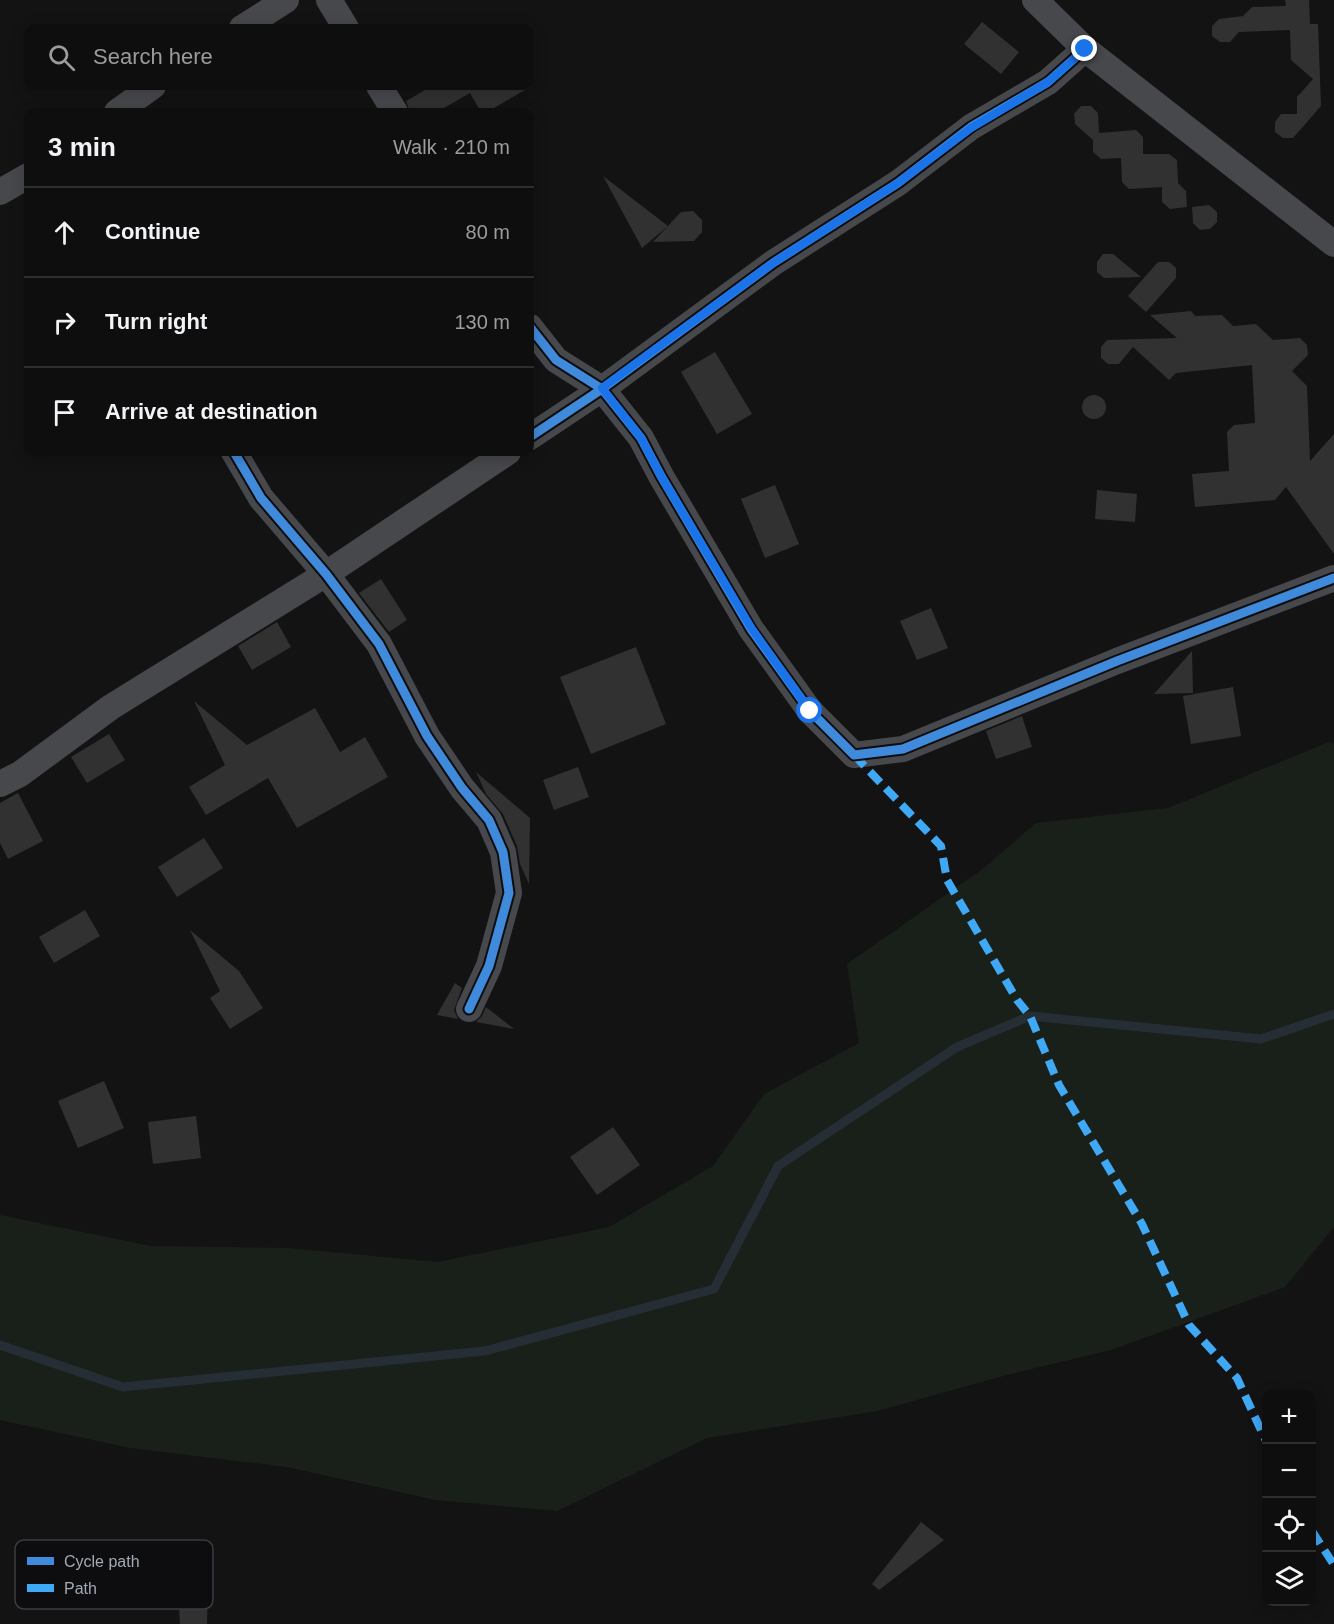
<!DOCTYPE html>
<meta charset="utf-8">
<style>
body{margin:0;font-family:Helvetica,sans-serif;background:#1c1c1c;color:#f1f3f6}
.controls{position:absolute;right:18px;bottom:18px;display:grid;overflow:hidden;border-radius:12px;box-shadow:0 3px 15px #0003}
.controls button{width:54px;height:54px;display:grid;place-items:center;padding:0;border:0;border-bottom:2px solid #2e2e2e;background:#0e0e0e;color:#f1f3f6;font:30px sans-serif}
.stop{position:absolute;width:18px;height:18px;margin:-14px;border:4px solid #1a73e8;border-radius:50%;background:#fff}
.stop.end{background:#1a73e8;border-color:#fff;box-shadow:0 2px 6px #0008}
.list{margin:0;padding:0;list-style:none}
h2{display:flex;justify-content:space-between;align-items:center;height:78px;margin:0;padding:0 24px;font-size:26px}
h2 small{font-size:20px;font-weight:400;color:#9b9c9e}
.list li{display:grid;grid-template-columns:39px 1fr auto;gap:18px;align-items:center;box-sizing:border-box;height:90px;padding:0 24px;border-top:2px solid #2e2e2e}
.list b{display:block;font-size:22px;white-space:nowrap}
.list em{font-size:20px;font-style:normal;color:#9b9c9e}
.icon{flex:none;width:33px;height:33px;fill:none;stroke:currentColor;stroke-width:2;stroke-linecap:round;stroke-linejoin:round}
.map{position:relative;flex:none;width:1334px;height:1624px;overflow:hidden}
.search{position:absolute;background:#0e0e0e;box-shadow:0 3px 15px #0003;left:24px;top:24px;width:510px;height:66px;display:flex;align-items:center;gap:15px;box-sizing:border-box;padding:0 21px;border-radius:12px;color:#9b9c9e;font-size:22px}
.panel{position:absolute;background:#0e0e0e;box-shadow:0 3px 15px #0003;left:24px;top:108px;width:510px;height:348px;border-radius:12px}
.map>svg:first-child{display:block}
.green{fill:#19201a}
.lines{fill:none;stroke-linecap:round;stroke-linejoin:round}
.stream{stroke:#262e35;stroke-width:9}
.building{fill:#313132}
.minor{stroke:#47484c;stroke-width:26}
.quiet{stroke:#3fa9f5;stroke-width:8;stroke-dasharray:15 8;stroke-linecap:butt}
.cycleway-casing{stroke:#0d0d0f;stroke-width:13}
.cycleway{stroke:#408adc;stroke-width:9}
.route{stroke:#1a73e8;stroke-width:8}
.key{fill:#0d0d0f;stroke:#3a3c41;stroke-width:1.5}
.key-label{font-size:16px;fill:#a3a9b5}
</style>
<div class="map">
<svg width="1334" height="1624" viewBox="0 0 1334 1624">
<rect width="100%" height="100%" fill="#131313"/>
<polygon class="green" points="1329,742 1334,744 1334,1227 1285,1287 1111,1350 1007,1375 877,1411 707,1438 557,1511 435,1500 287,1467 130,1448 0,1420 0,1215 151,1246 287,1248 438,1262 609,1227 713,1166 764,1094 859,1043 847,964 984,868 1036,823 1168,808"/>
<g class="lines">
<polyline class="stream" points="0,1345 123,1387 485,1351 714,1289 778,1166 957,1047 1030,1016 1261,1039 1334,1014"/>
</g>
<g class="building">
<polygon points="1285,0 1309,0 1310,24 1318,24 1321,106 1293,138 1283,138 1275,132 1275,122 1281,114 1297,114 1297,97 1313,79 1291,60 1290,30 1239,32 1230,42 1220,42 1212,36 1212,26 1219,19 1243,16 1252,7 1286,6"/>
<polygon points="982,22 1019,52 1001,74 964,44"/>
<polygon points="432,86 532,86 487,112 481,112 470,93 437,112 410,112 406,101"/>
<polygon points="1081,106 1091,106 1098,113 1099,133 1136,130 1143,137 1143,154 1169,154 1177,160 1178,183 1186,191 1187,207 1170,209 1162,202 1162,187 1129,189 1122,182 1121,158 1101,159 1093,152 1093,140 1075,124 1074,114"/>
<polygon points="603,176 668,226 642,248"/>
<polygon points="1209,205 1217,212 1217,222 1210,229 1200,230 1193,223 1192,207"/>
<polygon points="693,211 702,220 702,232 694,241 653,242 681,212"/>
<polygon points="1103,254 1113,254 1141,277 1104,278 1097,272 1097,262"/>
<polygon points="1158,262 1169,262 1176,268 1176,278 1146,312 1128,296"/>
<polygon points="1191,311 1195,316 1222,315 1233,326 1256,324 1273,340 1300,338 1307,345 1308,355 1292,371 1307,386 1310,461 1334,434 1334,554 1286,487 1275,500 1195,507 1192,474 1229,471 1227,432 1234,425 1255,423 1252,365 1176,373 1169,380 1133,347 1119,364 1108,364 1101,358 1101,347 1107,340 1177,338 1150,315"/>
<polygon points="715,352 752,414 717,434 681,372"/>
<circle cx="1094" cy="407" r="12"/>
<polygon points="775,485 799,544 765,558 741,499"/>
<polygon points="1097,490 1137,494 1135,522 1095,519"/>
<polygon points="381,579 407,620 389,632 359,593"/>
<polygon points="931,608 948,648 917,660 900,621"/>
<polygon points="277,622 291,647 252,670 238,646"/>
<polygon points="636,647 666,724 591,754 560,677"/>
<polygon points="1192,651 1193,693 1154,694"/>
<polygon points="1233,687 1241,736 1191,744 1183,696"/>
<polygon points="194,701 247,745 315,708 340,752 365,737 388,777 297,828 268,778 206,815 189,787 225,765"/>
<polygon points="1022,716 1032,747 996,759 986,731"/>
<polygon points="109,734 125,760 87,783 71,757"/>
<polygon points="578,767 589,797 554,810 543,780"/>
<polygon points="476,772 530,818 529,884 520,864 517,846 503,814 486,794"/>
<polygon points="18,793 43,841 8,859 0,843 0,803"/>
<polygon points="204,838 223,868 177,897 158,867"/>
<polygon points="85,910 100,936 54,963 39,937"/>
<polygon points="190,930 239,971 263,1008 230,1029 210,998 220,991"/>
<polygon points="455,983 462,988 454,1010 458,1019 437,1015"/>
<polygon points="486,1007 514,1029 476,1022 482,1016"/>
<polygon points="104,1081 124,1128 78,1148 58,1101"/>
<polygon points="196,1116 201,1158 153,1164 148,1122"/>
<polygon points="613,1127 640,1165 597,1195 570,1157"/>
<polygon points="921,1522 944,1540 879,1590 872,1584"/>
<polygon points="208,1587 207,1624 180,1624 178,1591"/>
</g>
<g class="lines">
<g class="minor">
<polyline points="329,0 346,28"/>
<polyline points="1035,0 1085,49 1334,244"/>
<polyline points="242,28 286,0"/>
<polyline points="379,86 395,112"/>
<polyline points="117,112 153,86"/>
<polyline points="0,192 28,176"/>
<polyline points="530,327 556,360 602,389 641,438 661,476 751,629 810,711 854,755 903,749 1117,661 1334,578"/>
<polyline points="530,437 602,389 773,263 898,183 971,127 1048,82 1085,49"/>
<polyline points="234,452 261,498 326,574 379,644 427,736 462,788 489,820 503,852 509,893 489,966 469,1009"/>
<polyline points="0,784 20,774 111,707 326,574 508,452"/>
</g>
<g class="quiet">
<polyline points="854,755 941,846 947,880 1017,1000 1030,1016 1059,1085 1142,1224 1189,1325 1237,1378 1266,1441"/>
<polyline points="1312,1531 1334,1565"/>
</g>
<defs>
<g id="cycleway">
<polyline points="530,327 556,360 602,389 641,438 661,476 751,629 810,711 854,755 903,749 1117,661 1334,578"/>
<polyline points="530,437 602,389 773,263 898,183 971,127 1048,82 1085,49"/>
<polyline points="234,452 261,498 326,574 379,644 427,736 462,788 489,820 503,852 509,893 489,966 469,1009"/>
</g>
</defs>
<use href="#cycleway" class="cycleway-casing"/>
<use href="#cycleway" class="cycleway"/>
</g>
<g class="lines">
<polyline class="route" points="810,711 752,629 661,476 641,438 602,388 773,263 898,183 971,128 1048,82 1085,49"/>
</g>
<rect x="15" y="1540" width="198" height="69" rx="9" class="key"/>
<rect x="27" y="1557" width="27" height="8" fill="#408adc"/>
<rect x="27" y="1584" width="27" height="8" fill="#3fa9f5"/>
<g class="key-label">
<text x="64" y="1567">Cycle path</text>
<text x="64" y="1594">Path</text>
</g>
</svg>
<div class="controls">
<button>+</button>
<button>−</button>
<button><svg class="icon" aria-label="locate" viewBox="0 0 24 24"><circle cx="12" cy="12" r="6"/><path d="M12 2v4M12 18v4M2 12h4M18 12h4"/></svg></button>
<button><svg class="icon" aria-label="layers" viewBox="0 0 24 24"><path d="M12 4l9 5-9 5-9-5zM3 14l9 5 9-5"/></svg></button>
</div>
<div class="stop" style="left:810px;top:711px"></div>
<div class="stop end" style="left:1085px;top:49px"></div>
<div class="search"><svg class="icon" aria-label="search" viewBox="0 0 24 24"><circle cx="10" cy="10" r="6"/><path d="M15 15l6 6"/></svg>Search here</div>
<section class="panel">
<h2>3 min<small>Walk · 210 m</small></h2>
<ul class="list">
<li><svg class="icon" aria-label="ahead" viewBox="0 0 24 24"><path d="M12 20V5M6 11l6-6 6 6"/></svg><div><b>Continue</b></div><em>80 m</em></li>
<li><svg class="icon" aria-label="right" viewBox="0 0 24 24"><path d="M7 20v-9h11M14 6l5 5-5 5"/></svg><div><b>Turn right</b></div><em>130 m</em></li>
<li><svg class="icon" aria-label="arrive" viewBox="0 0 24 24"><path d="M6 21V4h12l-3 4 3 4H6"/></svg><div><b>Arrive at destination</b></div></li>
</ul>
</section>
</div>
